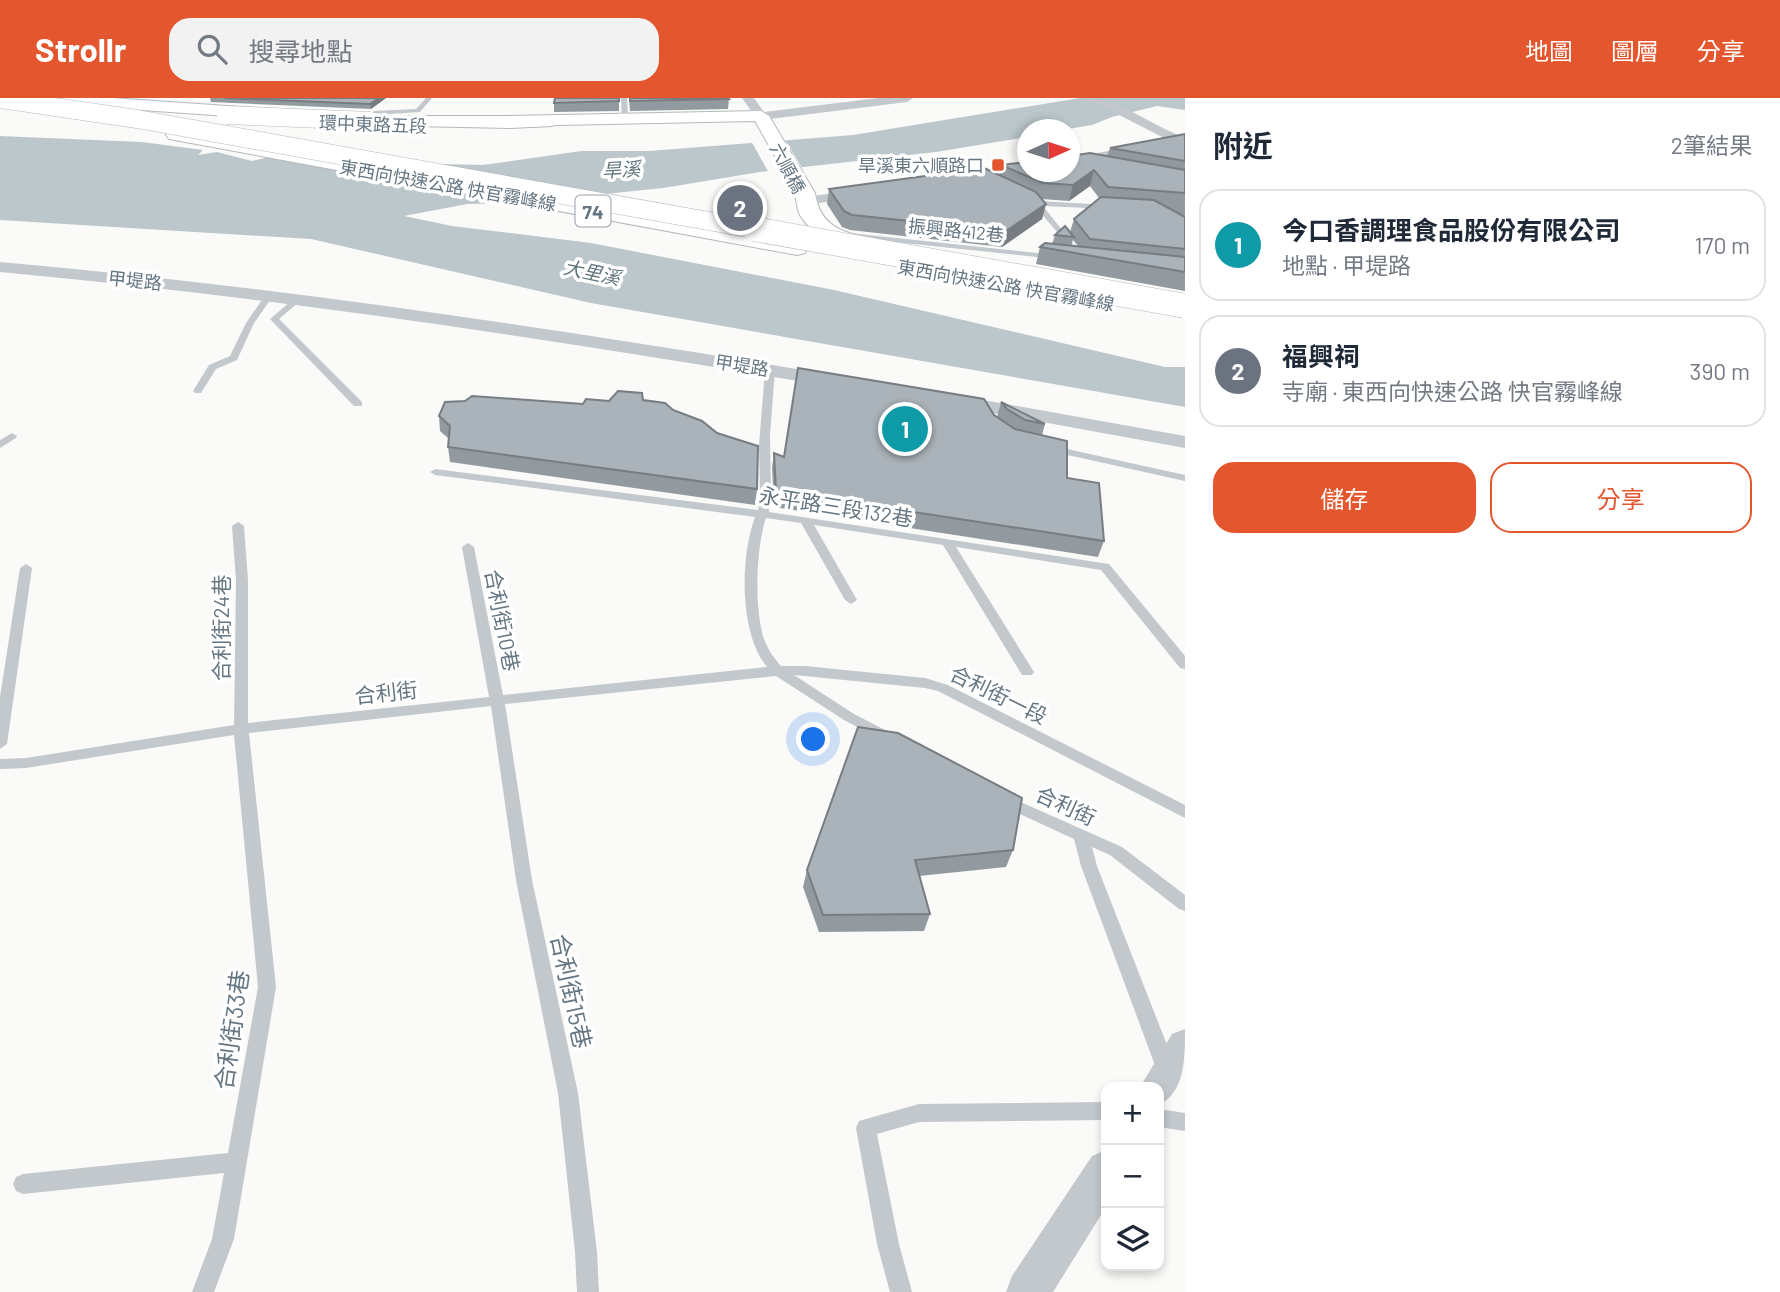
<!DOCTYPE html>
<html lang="zh-TW">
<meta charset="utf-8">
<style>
body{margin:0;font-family:Barlow,"Noto Sans TC",sans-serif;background:#f2f2f3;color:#1f2937}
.controls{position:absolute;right:21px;bottom:21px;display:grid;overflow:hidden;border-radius:14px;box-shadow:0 4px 10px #0003}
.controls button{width:63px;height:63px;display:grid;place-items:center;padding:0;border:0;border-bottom:2px solid #e0e1e3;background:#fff;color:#1f2937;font:35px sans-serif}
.compass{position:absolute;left:1017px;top:21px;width:63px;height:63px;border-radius:50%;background:#fff;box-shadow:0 4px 10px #0003;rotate:87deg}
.you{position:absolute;left:814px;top:642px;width:24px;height:24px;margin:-18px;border:5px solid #fff;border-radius:50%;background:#1a73e8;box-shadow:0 0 0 10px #1a73e833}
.badge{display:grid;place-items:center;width:46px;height:46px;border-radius:50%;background:#e4572e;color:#fff;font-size:23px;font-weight:700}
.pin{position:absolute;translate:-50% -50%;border:4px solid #fff;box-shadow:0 2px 7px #0006}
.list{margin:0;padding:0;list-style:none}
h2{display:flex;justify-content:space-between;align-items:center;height:91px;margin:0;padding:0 28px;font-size:30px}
h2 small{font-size:23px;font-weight:400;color:#747a83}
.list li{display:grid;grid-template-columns:46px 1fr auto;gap:21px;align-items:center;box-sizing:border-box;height:112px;margin:0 14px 14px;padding:0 14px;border:2px solid #e0e1e3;border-radius:21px}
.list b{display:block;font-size:26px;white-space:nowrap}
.list p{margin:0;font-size:23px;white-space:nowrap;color:#747a83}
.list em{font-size:23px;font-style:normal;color:#747a83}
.actions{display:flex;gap:14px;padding:21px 28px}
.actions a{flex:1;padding:16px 0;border:2px solid #e4572e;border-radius:21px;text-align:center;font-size:24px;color:#e4572e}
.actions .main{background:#e4572e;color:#fff}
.icon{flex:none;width:38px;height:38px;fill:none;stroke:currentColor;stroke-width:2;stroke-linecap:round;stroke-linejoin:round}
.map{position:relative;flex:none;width:1185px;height:1194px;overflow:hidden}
header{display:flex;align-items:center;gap:42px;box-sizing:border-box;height:98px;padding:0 35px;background:#e4572e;color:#fff}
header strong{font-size:33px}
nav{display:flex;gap:38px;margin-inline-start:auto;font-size:24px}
.search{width:490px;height:63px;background:#f2f2f3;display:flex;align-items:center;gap:18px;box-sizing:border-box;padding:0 24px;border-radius:21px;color:#747a83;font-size:26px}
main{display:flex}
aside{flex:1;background:#fff}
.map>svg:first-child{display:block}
.water{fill:#bbc7cb}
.pier{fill:#fafaf8}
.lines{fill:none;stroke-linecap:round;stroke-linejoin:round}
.secondary-casing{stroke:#b3babf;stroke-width:2}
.highway-casing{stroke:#b4b9bd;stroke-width:2}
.lane{fill:#c3c8cc;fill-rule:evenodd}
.street{fill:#c3c8cc;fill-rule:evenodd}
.secondary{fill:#fff;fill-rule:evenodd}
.highway{fill:#fff;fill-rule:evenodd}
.highway-bridge-far1-casing{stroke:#b4b9bd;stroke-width:19;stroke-linecap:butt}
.highway-bridge-casing{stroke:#b4b9bd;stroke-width:25;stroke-linecap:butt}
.highway-bridge-far1{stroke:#fff;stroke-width:18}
.highway-bridge{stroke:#fff;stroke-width:24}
.wall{fill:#929a9f;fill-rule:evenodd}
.shaded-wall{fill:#777d82}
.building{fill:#aab3b9;stroke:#777d82;stroke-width:2}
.poi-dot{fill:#e4572e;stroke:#fff;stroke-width:2.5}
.labels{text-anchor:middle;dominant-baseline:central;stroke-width:7;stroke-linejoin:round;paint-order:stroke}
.far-street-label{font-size:18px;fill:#657683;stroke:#fff}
.far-poi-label{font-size:18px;fill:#657683;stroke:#fff;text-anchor:end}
.far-water-label{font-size:19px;font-style:italic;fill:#60757c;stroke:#fff}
.shield{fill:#fff;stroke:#939fa8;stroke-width:2}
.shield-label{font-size:19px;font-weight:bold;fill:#657683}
.street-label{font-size:21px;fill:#657683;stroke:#fff}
.near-street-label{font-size:24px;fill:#657683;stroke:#fff}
</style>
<header>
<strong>Strollr</strong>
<div class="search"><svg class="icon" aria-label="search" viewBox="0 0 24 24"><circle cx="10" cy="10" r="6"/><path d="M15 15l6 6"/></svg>搜尋地點</div>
<nav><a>地圖</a><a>圖層</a><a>分享</a></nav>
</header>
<main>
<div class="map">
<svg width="1185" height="1194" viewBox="0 0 1185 1194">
<rect width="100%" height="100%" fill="#fafaf8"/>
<polygon class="water" points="1080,0 1185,0 1185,12 1157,8 1112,19 1092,27 1068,31 1028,32 1027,39 936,54 760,74 663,90 518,105 467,106 404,118 452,128 591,145 834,192 1165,269 1185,269 1185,309 591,205 311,141 0,122 0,38 142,44 203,52 198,57 217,54 252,63 274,58 277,62 483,67 581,53 649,53 853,37"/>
<polygon class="pier" points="783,39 804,73 770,77 750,41"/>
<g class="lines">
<defs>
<g id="secondary">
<polygon points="33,0 112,0 270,11 278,16 270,21 41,5"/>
<path d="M761 13 769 18 815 95C820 131 846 135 877 142L880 147 877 152C852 158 813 140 800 117 796 109 797 99 793 91 781 68 768 46 755 23L508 28 499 23 508 18Z"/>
</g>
<g id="highway">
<polygon points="370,18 552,18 561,23 552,28 511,30 364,27 361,23"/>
<polygon points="175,32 797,143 805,145 808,150 805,155 797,157 169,41 166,37 169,33"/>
</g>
</defs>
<use href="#secondary" class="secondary-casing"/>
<use href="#highway" class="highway-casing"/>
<g class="lane">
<polygon points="426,0 432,0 420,14 376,17 372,22 367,21 374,13 416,11"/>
<polygon points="621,0 627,0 628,21 625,23 622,21"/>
<polygon points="1030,100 1038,103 1109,107 1113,109 1109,111 1043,108 1073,146 1069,148 1034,107 1027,104 1027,100"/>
<polygon points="850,135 1056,157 1060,159 1056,161 847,139 846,137"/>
<polygon points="266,196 273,198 254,225 237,262 216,271 201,295 195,295 193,293 209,267 230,258 246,225"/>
<polygon points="297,198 300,199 300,203 279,221 362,304 362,308 354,308 270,221"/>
<path d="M770 269 775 272 770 337 771 395 769 414 1109 466 1185 558V571L1180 570 1101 472 956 449 1034 574 1032 577H1022L943 447 814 427 857 502 851 506 845 502 801 425 766 420C756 449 754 511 764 541 768 552 774 560 781 568H805L925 580 948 587 1185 707V720L938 593 925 590 794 577 854 616 891 635 893 639 891 643 886 644 844 622 776 578 505 606 532 782 578 995 597 1154 599 1194H577L575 1154 558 995 516 782 491 608 249 635 276 889 234 1141 214 1194H192L212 1141 224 1075 23 1096 16 1093 13 1086 16 1079 23 1076 228 1055 258 889 234 637 26 670 0 671V661L26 660 234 627 236 482 232 428 238 424 244 428 248 482V625L489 599 462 449 468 445 474 449 503 597 767 569C739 535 740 459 755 419L435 377 430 374 435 371 758 412 760 395 759 347 765 272Z"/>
<polygon points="12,335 17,338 16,340 0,350 0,342"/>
<polygon points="1049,347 1185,377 1185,383 1045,352 1044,350"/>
<polygon points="26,466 32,470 7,646 0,651 0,599 20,470"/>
<polygon points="1005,697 1122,749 1185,797 1185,813 1179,811 1110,757 1092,749 1097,768 1176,970 1173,976 1166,979 1159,976 1156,970 1081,768 1074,741 1000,707 997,703 1000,699"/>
<polygon points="1106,1004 1106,1022 919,1024 877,1036 899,1146 912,1194 890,1194 877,1146 856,1030 859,1023 919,1006"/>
<polygon points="1159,1011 1185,1015 1185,1033 1159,1029"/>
</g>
<g class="street">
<polygon points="742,0 754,0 764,14 878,0 913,0 907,4 761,22 757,21"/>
<path d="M1086 0C1120 0 1152 29 1185 39V47L1070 68V60L1168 42Z"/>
<polygon points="865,91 870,92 872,95 870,98 805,107 798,103 805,99"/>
<path d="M0 164C280 189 557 231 834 277L844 283 834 289C557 242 280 200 0 174Z"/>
<polygon points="950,296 1185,338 1185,350 943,306 940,302 943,298"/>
<path d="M1185 931C1185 961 1185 994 1159 1007V989H1140L1172 936Z"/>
<polygon points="1106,1052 1106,1109 1053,1194 1006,1194 1012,1178 1092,1058"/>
</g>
<use href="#secondary" class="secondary"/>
<use href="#highway" class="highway"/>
<defs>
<g id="highway-bridge-far1">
<polyline points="0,1 137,21 764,133"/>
<polyline points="226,17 370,23"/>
</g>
<polyline id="highway-bridge" points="754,131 1185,208"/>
</defs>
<use href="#highway-bridge-far1" class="highway-bridge-far1-casing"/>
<use href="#highway-bridge" class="highway-bridge-casing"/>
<use href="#highway-bridge-far1" class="highway-bridge-far1"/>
<use href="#highway-bridge" class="highway-bridge"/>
</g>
<g class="wall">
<polygon points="210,0 386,0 371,11 211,4"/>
<polygon points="619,0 619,13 554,14 554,5"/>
<polygon points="629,0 728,0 729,1 728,11 630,13"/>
<path d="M1185 36V193L1036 166 1040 149 1052 146 1055 137 1070 134 1074 121 1099 100 1090 88 1069 103 1042 101 1046 106 1042 121 1002 149 850 132 842 129 827 106 829 91 999 77 1001 67 1107 58 1110 50ZM1073 142 1078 148H1071Z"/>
<polygon points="643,302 673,312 757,391 755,407 450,364 448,349 449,341 440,333 439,318 609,303"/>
<polygon points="1001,304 1045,326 1042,337 1104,443 1098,459 774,409 772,370 774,355 784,359 994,317 997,319"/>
<polygon points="1013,752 1006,769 919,778 930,816 924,833 819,834 803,789 807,772"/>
</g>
<g class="shaded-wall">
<polygon points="379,0 386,0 371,11 370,6"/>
<polygon points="1094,72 1090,88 1069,103 1073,87"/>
<polygon points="1046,106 1042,121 1002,149 1006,133"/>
</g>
<g class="building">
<polygon points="225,0 379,0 370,6"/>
<polygon points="555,0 619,0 619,3 554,5"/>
<polygon points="630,0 728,0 729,1 630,3"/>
<polygon points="1185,36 1185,63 1110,50"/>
<polygon points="1090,55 1185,72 1185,95 1108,89 1094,72 1073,87 1043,85 1001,67 1027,64 1027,74 1069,74 1069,58"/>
<polygon points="984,70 1036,94 1046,106 1006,133 852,117 844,113 829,91"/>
<polygon points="1101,99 1154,102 1185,119 1185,151 1090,141 1074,121"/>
<polygon points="1065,128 1074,139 1055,137"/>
<polygon points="1045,145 1185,159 1185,174 1040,149"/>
<polygon points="798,270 984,301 994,317 1015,331 1067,343 1067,380 1099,385 1104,443 776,393 774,355 784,359"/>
<polygon points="618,293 642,295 643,302 665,305 673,312 702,323 717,335 758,348 757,391 448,349 450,328 439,318 445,304 465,303 472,298 583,306 586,301 609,303"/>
<polygon points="1001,304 1045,326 1025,322 1007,311"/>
<polygon points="858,629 898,635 1022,700 1013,752 915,762 930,816 823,817 807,772"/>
</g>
<rect class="poi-dot" x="991" y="60" width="14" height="14" rx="3.5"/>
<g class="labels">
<g class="far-street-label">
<text transform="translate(373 26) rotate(2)">環中東路五段</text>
<text transform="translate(788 70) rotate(62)">六順橋</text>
<text transform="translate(448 87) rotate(10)">東西向快速公路 快官霧峰線</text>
<text transform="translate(956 132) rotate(6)">振興路412巷</text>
<text transform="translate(135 182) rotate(6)">甲堤路</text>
<text transform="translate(1006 187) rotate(10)">東西向快速公路 快官霧峰線</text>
<text transform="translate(742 267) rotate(9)">甲堤路</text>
</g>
<g class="far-poi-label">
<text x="984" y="67">旱溪東六順路口</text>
</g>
<g class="far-water-label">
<text transform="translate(621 71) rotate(-3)">旱溪</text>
<text transform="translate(592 174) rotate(12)">大里溪</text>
</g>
<rect class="shield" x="575.5" y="97.5" width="35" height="31" rx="5"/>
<g class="shield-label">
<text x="593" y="113">74</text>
</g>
<g class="street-label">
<text transform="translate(836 408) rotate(9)">永平路三段132巷</text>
<text transform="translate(503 522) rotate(79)">合利街10巷</text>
<text transform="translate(220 530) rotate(-90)">合利街24巷</text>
<text transform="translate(386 594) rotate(-6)">合利街</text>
<text transform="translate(999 596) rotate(26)">合利街一段</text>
<text transform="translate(1066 707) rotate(25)">合利街</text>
</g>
<g class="near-street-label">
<text transform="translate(572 893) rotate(78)">合利街15巷</text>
<text transform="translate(231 932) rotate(-82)">合利街33巷</text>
</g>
</g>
</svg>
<div class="controls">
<button>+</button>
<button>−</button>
<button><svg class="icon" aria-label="layers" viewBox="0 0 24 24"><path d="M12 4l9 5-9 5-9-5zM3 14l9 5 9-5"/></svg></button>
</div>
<svg class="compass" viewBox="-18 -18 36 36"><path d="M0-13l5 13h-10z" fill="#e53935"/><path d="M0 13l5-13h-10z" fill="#747a83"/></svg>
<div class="you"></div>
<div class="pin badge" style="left:905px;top:331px;background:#0f9aa8">1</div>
<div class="pin badge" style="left:740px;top:110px;background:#6b7280">2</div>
</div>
<aside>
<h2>附近<small>2筆結果</small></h2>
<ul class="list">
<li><span class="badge" style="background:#0f9aa8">1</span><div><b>今口香調理食品股份有限公司</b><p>地點 · 甲堤路</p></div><em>170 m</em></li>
<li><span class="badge" style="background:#6b7280">2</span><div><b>福興祠</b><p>寺廟 · 東西向快速公路 快官霧峰線</p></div><em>390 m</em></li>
</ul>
<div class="actions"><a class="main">儲存</a><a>分享</a></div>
</aside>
</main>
